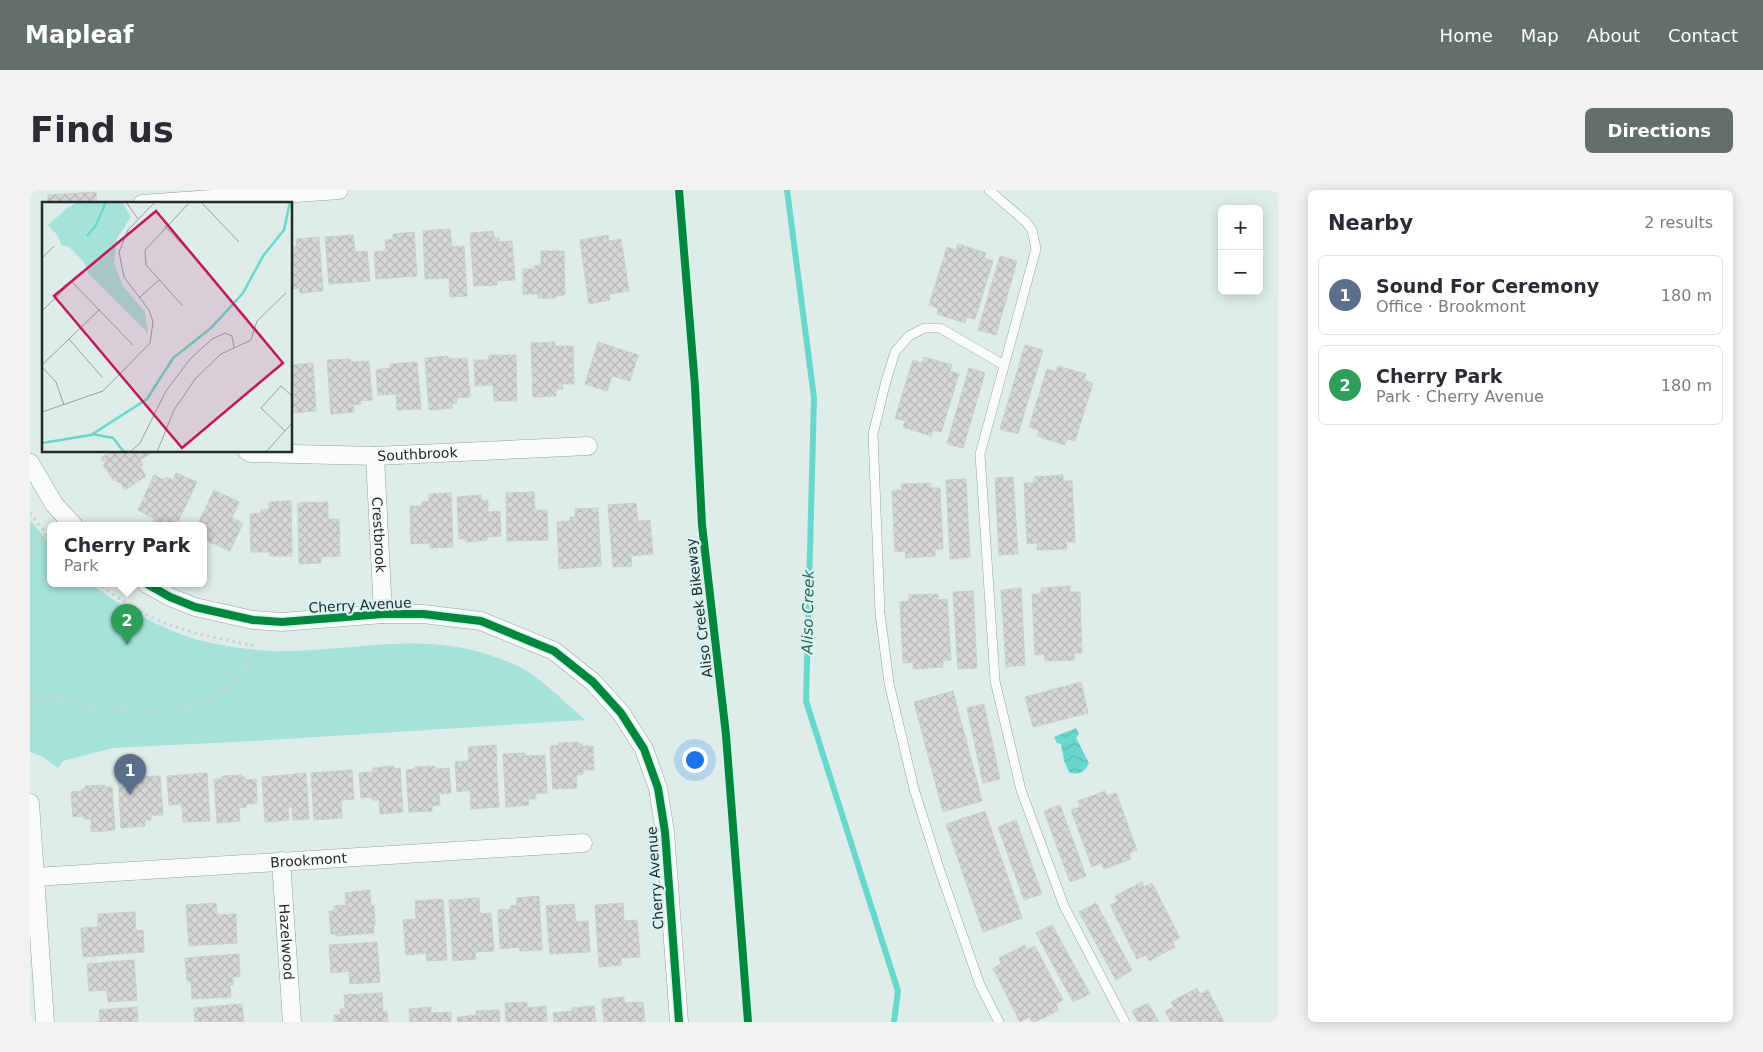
<!DOCTYPE html>
<meta charset="utf-8">
<style>
body{margin:0;font-family:"DejaVu Sans",sans-serif;background:#f2f2f3;color:#2b2b33}
.controls{position:absolute;right:15px;top:15px;display:grid;overflow:hidden;border-radius:8px;box-shadow:0 2px 12px #0003}
.controls button{width:45px;height:45px;display:grid;place-items:center;padding:0;border:0;border-bottom:1px solid #e1e1e2;background:#fff;color:#2b2b33;font:25px sans-serif}
.you{position:absolute;left:664px;top:569px;width:18px;height:18px;margin:-12px;border:4px solid #fff;border-radius:50%;background:#1a73e8;box-shadow:0 0 0 8px #1a73e833}
.badge{display:grid;place-items:center;width:32px;height:32px;border-radius:50%;background:#636f6d;color:#fff;font-size:16px;font-weight:700}
.pin{position:absolute;translate:-50% -41px;filter:drop-shadow(0 1px 2px #0008)}
.pin::after{content:'';position:absolute;top:26px;width:18px;height:15px;background:inherit;clip-path:polygon(0 0,100% 0,50% 100%)}
.popup{position:absolute;left:17px;top:332px;width:160px;height:65px;box-sizing:border-box;display:grid;place-content:center;border-radius:8px;background:#fff;filter:drop-shadow(0 1px 4px #0005);font-size:16px;white-space:nowrap;color:#7c7c81}
.popup b{font-size:19px;color:#2b2b33}
.popup::after{content:'';position:absolute;left:50%;top:100%;margin-left:-10px;border:10px solid transparent;border-top-color:#fff}
.list{margin:0;padding:0;list-style:none}
h2{display:flex;justify-content:space-between;align-items:center;height:65px;margin:0;padding:0 20px;font-size:21px}
h2 small{font-size:16px;font-weight:400;color:#7c7c81}
.list li{display:grid;grid-template-columns:32px 1fr auto;gap:15px;align-items:center;box-sizing:border-box;height:80px;margin:0 10px 10px;padding:0 10px;border:1px solid #e1e1e2;border-radius:8px}
.list b{display:block;font-size:19px;white-space:nowrap}
.list p{margin:0;font-size:16px;white-space:nowrap;color:#7c7c81}
.list em{font-size:16px;font-style:normal;color:#7c7c81}
.map{position:relative;flex:none;width:1248px;height:832px;overflow:hidden;border-radius:8px}
header{display:flex;align-items:center;gap:30px;box-sizing:border-box;height:70px;padding:0 25px;background:#636f6d;color:#fff}
header strong{font-size:24px}
nav{display:flex;gap:28px;margin-inline-start:auto;font-size:18px}
.intro{display:flex;align-items:center;justify-content:space-between;box-sizing:border-box;height:120px;padding:0 30px}
h1{margin:0;font-size:35px}
.button{padding:12px 22px;border-radius:8px;background:#636f6d;color:#fff;font-size:18px;font-weight:700}
main{display:flex;gap:30px;padding:0 30px}
aside{flex:1;background:#fff;border-radius:8px;box-shadow:0 2px 12px #0003}
.map>svg:first-child{display:block}
.green{fill:#a5e3da}
.water{fill:url(#water-waves)}
.lines{fill:none;stroke-linecap:round;stroke-linejoin:round}
.stream{stroke:#69d8cc;stroke-width:6}
.building{fill:url(#building-cross-hatch);stroke:#cccfcc}
.lane-casing{stroke:#95a09e;stroke-width:10}
.street-casing{stroke:#95a09e;stroke-width:19}
.path{stroke:#ced3d1;stroke-width:3;stroke-dasharray:2.5 4;stroke-linecap:butt}
.lane{stroke:#fafcfc;stroke-width:9}
.street{stroke:#fafcfc;stroke-width:18}
.cycleway-casing{stroke:#d8f3ee;stroke-width:11}
.cycleway{stroke:#00873e;stroke-width:8}
.labels{text-anchor:middle;dominant-baseline:central;stroke-width:4.5;stroke-linejoin:round;paint-order:stroke}
.street-label{font-size:14px;fill:#212b2a;stroke:#d8f3ee}
.water-label{font-size:15px;font-style:italic;fill:#28625b;stroke:#d8f3ee}
.inset-river{fill:none;stroke:#69d8cc;stroke-width:2.5}
.inset-road{fill:none;stroke:#929f9d;stroke-width:1}
.view{fill:#c2185b;fill-opacity:0.15;stroke:#c2185b;stroke-width:2.5}
.inset-edge{fill:none;stroke:#212b2a;stroke-width:2.5}
</style>
<header>
<strong>Mapleaf</strong>
<nav><a>Home</a><a>Map</a><a>About</a><a>Contact</a></nav>
</header>
<div class="intro"><h1>Find us</h1><a class="button">Directions</a></div>
<main>
<div class="map">
<svg width="1248" height="832" viewBox="0 0 1248 832">
<defs>
<pattern id="water-waves" width="16" height="10" patternUnits="userSpaceOnUse" patternTransform="scale(1.25)"><rect width="16" height="10" fill="#69d8cc"/><path d="M0 5q4-4 8 0t8 0" fill="none" stroke="#5bbaaf"/></pattern>
<pattern id="building-cross-hatch" width="8" height="8" patternUnits="userSpaceOnUse" patternTransform="scale(1.25)"><rect width="8" height="8" fill="#d4d7d3"/><path d="M0 0l8 8M0 8l8-8" fill="none" stroke="#b6b9b5"/></pattern>
</defs>
<rect width="100%" height="100%" fill="#deedea"/>
<path class="green" d="M0 330 21 355V394C31 394 49 391 59 394 67 396 76 406 84 410 114 428 146 446 181 453 207 458 233 462 260 461 328 460 395 442 462 466 474 470 486 474 497 481 518 495 536 513 555 530L223 551 83 558 33 571 28 578 13 567 0 562Z"/>
<path class="water" d="M1046 538 1049 544 1046 548 1059 573C1055 582 1048 586 1039 582L1034 571 1031 554 1027 553 1024 547Z"/>
<g class="lines">
<polyline class="stream" points="757,0 784,208 776,511 868,801 864,832"/>
</g>
<g class="building">
<polygon points="66,2 67,14 18,14 18,5"/>
<polygon points="420,39 422,57 434,56 437,106 420,107 419,88 395,89 393,41"/>
<polygon points="463,41 464,48 469,48 469,52 482,51 485,90 467,91 467,95 444,96 440,43"/>
<polygon points="384,42 387,86 346,89 344,62 356,61 355,50 363,49 363,44"/>
<polygon points="323,45 325,62 337,61 340,91 299,94 295,47"/>
<polygon points="578,45 579,51 591,49 599,101 579,104 580,110 559,114 550,50"/>
<polygon points="289,47 293,101 270,103 269,98 261,99 261,57 267,56 266,49"/>
<polygon points="928,54 956,63 954,68 963,71 945,129 937,127 935,133 907,124 908,118 899,115 917,57 926,60"/>
<polygon points="511,61 534,61 535,105 526,106 526,108 508,108 508,104 493,104 493,79 504,79 504,76 511,75"/>
<polygon points="970,66 987,71 966,145 948,140"/>
<polygon points="525,152 525,156 543,156 544,194 532,194 533,199 526,199 526,206 503,207 501,153"/>
<polygon points="568,152 608,165 600,191 582,186 577,201 555,194"/>
<polygon points="995,155 1013,160 988,244 970,239"/>
<polygon points="459,165 486,165 487,211 464,211 463,195 445,196 444,170 459,170"/>
<polygon points="418,166 418,169 437,168 440,207 426,208 427,213 422,214 422,218 399,220 395,168"/>
<polygon points="894,167 922,175 920,181 929,184 911,242 903,240 901,246 873,237 875,231 865,228 883,170 892,173"/>
<polygon points="320,169 321,172 339,171 342,210 330,211 331,214 323,215 324,222 301,224 297,170"/>
<polygon points="387,172 391,219 367,220 366,204 348,205 346,180 360,178 360,174"/>
<polygon points="283,173 286,221 261,223 261,175"/>
<polygon points="1028,176 1056,184 1054,190 1063,193 1045,251 1037,249 1035,255 1007,246 1009,240 999,237 1017,179 1026,182"/>
<polygon points="939,178 955,183 933,258 917,254"/>
<polygon points="81,261 120,261 121,263 110,270 113,275 110,277 116,286 95,300 90,292 88,293 86,290 84,291 73,275 75,274 71,268"/>
<polygon points="146,283 167,292 146,336 132,336 123,332 125,329 108,320 124,285 134,290 136,287 143,290"/>
<polygon points="1033,285 1033,291 1042,291 1045,352 1036,352 1037,359 1007,360 1007,353 997,354 994,293 1004,293 1004,287"/>
<polygon points="983,287 988,364 969,365 965,288"/>
<polygon points="936,289 940,367 920,369 916,290"/>
<polygon points="900,293 901,298 910,298 913,359 905,359 905,366 876,368 875,361 865,362 862,301 872,300 871,294"/>
<polygon points="184,300 209,312 202,328 213,333 200,361 173,349 173,336 167,336"/>
<polygon points="504,302 505,320 517,320 518,350 477,351 476,303"/>
<polygon points="421,303 423,357 400,358 400,353 381,354 380,316 392,316 392,312 399,311 399,304"/>
<polygon points="451,305 451,311 458,310 458,322 470,321 471,346 457,347 457,350 436,352 436,349 429,349 427,307"/>
<polygon points="261,311 262,366 240,366 240,362 221,362 220,324 231,323 231,320 239,319 239,312"/>
<polygon points="298,312 298,329 309,329 310,366 291,367 291,373 269,374 268,313"/>
<polygon points="606,313 608,331 620,330 623,364 601,366 602,376 583,377 578,315"/>
<polygon points="568,318 571,376 529,379 527,332 540,331 540,327 545,327 545,319"/>
<polygon points="1040,396 1040,402 1050,402 1052,463 1044,463 1045,470 1015,471 1014,464 1005,465 1002,404 1011,404 1011,398"/>
<polygon points="991,398 995,475 976,477 971,400"/>
<polygon points="943,401 947,478 928,479 923,402"/>
<polygon points="908,404 908,410 917,409 921,470 913,470 913,477 883,479 883,472 873,473 870,412 879,411 879,405"/>
<polygon points="1051,492 1058,523 1003,537 995,507"/>
<polygon points="923,501 952,611 913,622 884,512"/>
<polygon points="954,514 970,589 953,593 937,518"/>
<polygon points="548,552 548,554 552,554 552,556 563,556 564,580 553,580 553,584 546,585 547,598 523,599 520,556 529,555 528,553"/>
<polygon points="466,555 467,571 466,571 469,617 441,619 440,600 427,602 425,572 439,571 438,557"/>
<polygon points="495,563 495,566 515,565 517,603 505,604 506,609 498,609 499,615 476,617 473,564"/>
<polygon points="364,576 364,579 370,578 373,622 350,624 349,610 342,610 342,607 331,608 329,583 343,582 343,578"/>
<polygon points="404,576 408,579 419,578 421,603 409,604 410,615 402,616 402,621 379,622 376,580 385,579 385,577"/>
<polygon points="322,580 324,609 311,610 312,628 284,630 281,583"/>
<polygon points="177,583 180,631 153,632 152,614 139,615 137,586"/>
<polygon points="276,583 279,629 263,630 262,617 258,617 259,630 235,632 232,587"/>
<polygon points="111,584 111,587 130,586 133,625 121,625 121,630 115,630 115,636 91,638 88,586"/>
<polygon points="212,585 212,587 215,587 215,590 226,589 227,613 216,614 217,617 209,618 210,631 187,633 184,589 192,589 192,586"/>
<polygon points="75,595 75,597 82,597 85,640 61,642 61,629 54,629 54,626 43,627 41,602 52,601 52,599 55,599 55,596"/>
<polygon points="1075,601 1077,606 1086,603 1107,660 1099,663 1101,669 1074,679 1071,673 1062,677 1041,620 1050,617 1048,611"/>
<polygon points="1030,615 1056,686 1040,692 1014,621"/>
<polygon points="955,621 992,728 953,742 916,634"/>
<polygon points="986,630 1012,704 994,710 968,637"/>
<polygon points="1112,692 1114,697 1122,693 1150,748 1142,751 1145,757 1119,771 1116,765 1107,769 1080,715 1088,711 1085,706"/>
<polygon points="340,700 341,716 344,715 345,735 343,735 344,743 306,746 306,744 301,744 299,721 304,721 304,716 316,715 315,703"/>
<polygon points="509,706 512,760 490,761 489,757 470,759 468,720 481,719 480,716 487,715 486,708"/>
<polygon points="449,708 450,724 461,723 464,761 445,762 446,769 423,771 419,710"/>
<polygon points="413,709 417,770 397,771 396,763 376,765 373,730 386,729 385,711"/>
<polygon points="186,713 187,725 206,724 207,753 159,756 156,715"/>
<polygon points="593,713 594,731 607,730 610,767 591,768 591,775 569,777 565,715"/>
<polygon points="1066,713 1102,780 1086,790 1049,722"/>
<polygon points="544,714 546,732 558,731 560,762 520,764 516,716"/>
<polygon points="105,722 106,741 113,740 114,762 53,767 51,738 68,737 68,724"/>
<polygon points="1022,735 1060,804 1043,812 1006,743"/>
<polygon points="347,752 350,792 320,794 319,781 301,783 299,755"/>
<polygon points="995,755 997,760 1005,756 1033,810 1026,814 1029,820 1005,832 1002,832 999,827 990,832 963,778 971,774 969,768"/>
<polygon points="209,764 210,787 203,787 203,795 200,795 201,807 162,809 161,791 157,791 155,768"/>
<polygon points="104,770 107,810 78,812 77,800 59,801 57,774"/>
<polygon points="1167,798 1170,804 1178,800 1194,832 1141,832 1135,821 1144,817 1141,812"/>
<polygon points="352,803 353,822 357,821 358,832 304,832 304,825 311,825 310,819 315,819 314,805"/>
<polygon points="594,807 594,813 613,812 615,832 574,832 572,809"/>
<polygon points="497,812 497,818 516,816 517,832 476,832 475,813"/>
<polygon points="1118,813 1129,832 1108,832 1102,821"/>
<polygon points="212,814 214,832 165,832 164,818"/>
<polygon points="564,816 566,832 524,832 523,823 542,821 542,818"/>
<polygon points="107,817 108,832 65,832 70,831 69,820"/>
<polygon points="401,817 401,823 421,822 421,832 380,832 379,819"/>
<polygon points="469,820 470,832 428,832 427,827 446,825 446,821"/>
</g>
<g class="lines">
<defs>
<g id="lane">
<polyline points="959,0 996,32 1002,40 1006,59 950,264 965,491 991,600 1034,716 1095,832"/>
<polyline points="969,832 950,795 910,681 884,599 859,493 850,423 843,244 856,191 865,162 879,146 894,138 910,138 974,175"/>
</g>
<g id="street">
<polyline points="112,14 309,0"/>
<path id="s1" d="M217 261 221 263 345 266 558 256"/>
<path id="s2" d="M345 266 353 424"/>
<polyline points="0,273 24,314 44,336"/>
<polyline points="117,394 140,407 165,417 223,430 252,432 353,424 393,424 451,431 524,461 563,492 591,523 614,559 628,598 635,642 649,832"/>
<polyline points="0,613 15,832"/>
<path id="s3" d="M251 671 262 832"/>
<path id="s4" d="M5 687 553 653"/>
</g>
</defs>
<use href="#lane" class="lane-casing"/>
<use href="#street" class="street-casing"/>
<g class="path">
<polyline points="0,323 16,344 0,361"/>
<polyline points="16,344 21,349"/>
<path d="M0 512 20 507 41 510 61 517 116 521H141L162 516 187 505 204 492 214 481 222 455C195 450 169 445 143 436 118 428 90 410 69 394"/>
<polyline points="0,523 0,534"/>
</g>
<use href="#lane" class="lane"/>
<use href="#street" class="street"/>
<defs>
<g id="cycleway">
<polyline points="649,0 665,196 672,335 696,545 718,832"/>
<polyline points="117,394 140,407 165,417 223,430 252,432 353,424 393,424 451,431 524,461 563,492 591,523 614,559 628,598 635,642 649,832"/>
</g>
</defs>
<use href="#cycleway" class="cycleway-casing"/>
<use href="#cycleway" class="cycleway"/>
</g>
<g class="labels">
<g class="street-label">
<text stroke="none"><textPath href="#s1" startOffset="171">Southbrook</textPath></text>
<text stroke="none"><textPath href="#s2" startOffset="79">Crestbrook</textPath></text>
<text transform="translate(330 415) rotate(-3)">Cherry Avenue</text>
<text transform="translate(669 418) rotate(-97)">Aliso Creek Bikeway</text>
<text stroke="none"><textPath href="#s4" startOffset="274">Brookmont</textPath></text>
<text transform="translate(625 688) rotate(-94)">Cherry Avenue</text>
<text stroke="none"><textPath href="#s3" startOffset="81">Hazelwood</textPath></text>
</g>
<g class="water-label">
<text transform="translate(778 422) rotate(-89)">Aliso Creek</text>
</g>
</g>
<g transform="translate(12 12)">
<rect width="250" height="250" fill="#deedea"/>
<path d="M36 0H80L89 15 75 36 72 61 81 84 103 110 106 131 46 71 42 60 27 45 19 43 16 34 6 23 26 5Z" fill="#a5e3da"/>
<path class="inset-river" d="M45 34 54 23 64 0M50 232 71 236 82 250M0 241 49 233 105 197 131 156 169 126 201 91 221 54 242 28 248 0"/>
<path class="inset-road" d="M84 0 96 17M159 0 197 40M123 24 168 72M0 56 12 44M30 80 91 143M98 95 117 78M140 103 104 63 103 48 148 0M0 109 40 70M27 137 60 175M0 163 57 108M0 165 14 180 22 203M0 210 61 189 108 141 111 120 107 108 82 75 77 50 86 28 113 0M243 229 219 206 239 184 250 194M88 250 98 241 124 189 149 156 170 137 183 131 190 134 192 146M115 250 132 208 153 177 179 152 209 138 215 119 244 91M224 250 250 221"/>
<path class="view" d="M114 9 241 161 140 246 12 94Z"/>
<rect width="250" height="250" class="inset-edge"/>
</g>
</svg>
<div class="controls">
<button>+</button>
<button>−</button>
</div>
<div class="you"></div>
<div class="pin badge" style="left:100px;top:605px;background:#5c6f8a">1</div>
<div class="pin badge" style="left:97px;top:455px;background:#2e9e5b">2</div>
<div class="popup"><b>Cherry Park</b>Park</div>
</div>
<aside>
<h2>Nearby<small>2 results</small></h2>
<ul class="list">
<li><span class="badge" style="background:#5c6f8a">1</span><div><b>Sound For Ceremony</b><p>Office · Brookmont</p></div><em>180 m</em></li>
<li><span class="badge" style="background:#2e9e5b">2</span><div><b>Cherry Park</b><p>Park · Cherry Avenue</p></div><em>180 m</em></li>
</ul>
</aside>
</main>
